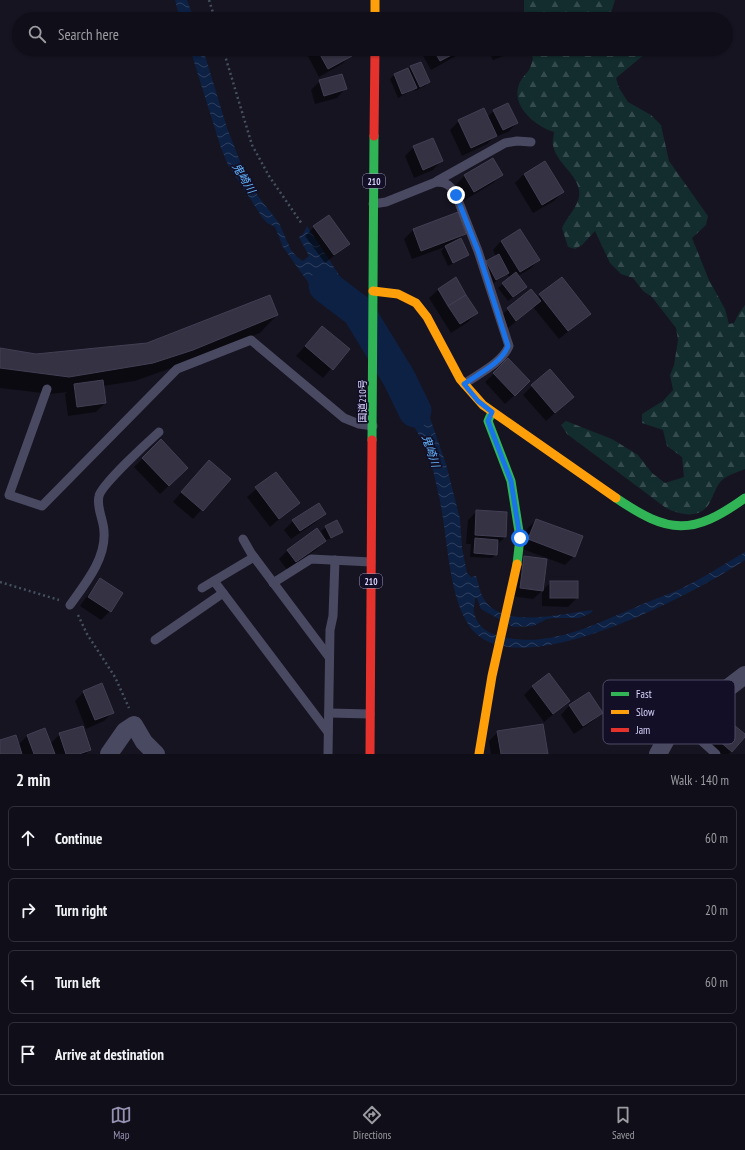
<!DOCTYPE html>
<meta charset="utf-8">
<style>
body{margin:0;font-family:"PT Sans Narrow","Noto Sans JP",sans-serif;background:#1e1d26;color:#f1f3f6}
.stop{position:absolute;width:12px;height:12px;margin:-9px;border:3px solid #1a73e8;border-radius:50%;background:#fff}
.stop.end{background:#1a73e8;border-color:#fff;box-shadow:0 1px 4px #0008}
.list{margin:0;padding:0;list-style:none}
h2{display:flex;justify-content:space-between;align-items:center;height:52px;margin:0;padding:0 16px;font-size:17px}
h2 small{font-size:13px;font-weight:400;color:#9c9ca2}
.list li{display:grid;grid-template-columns:26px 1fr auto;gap:12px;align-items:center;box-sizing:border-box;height:64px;margin:0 8px 8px;padding:0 8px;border:1px solid #302f38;border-radius:6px}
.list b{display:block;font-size:15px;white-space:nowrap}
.list em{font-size:13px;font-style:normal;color:#9c9ca2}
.icon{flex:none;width:22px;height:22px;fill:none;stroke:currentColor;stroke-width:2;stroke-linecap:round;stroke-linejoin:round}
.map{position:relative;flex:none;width:745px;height:754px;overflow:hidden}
.search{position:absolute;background:#100f19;box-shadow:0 1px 3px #0004;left:12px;right:12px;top:12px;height:44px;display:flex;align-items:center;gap:10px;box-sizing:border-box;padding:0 14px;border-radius:22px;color:#9c9ca2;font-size:15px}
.sheet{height:340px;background:#100f19}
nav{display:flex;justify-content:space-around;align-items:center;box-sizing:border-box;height:56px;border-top:1px solid #302f38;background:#100f19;font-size:11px;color:#9c9ca2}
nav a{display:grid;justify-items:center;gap:2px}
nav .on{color:#9591b1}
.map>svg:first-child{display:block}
.forest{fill:url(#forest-firs)}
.water{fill:url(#water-waves)}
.shadow{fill:#0007}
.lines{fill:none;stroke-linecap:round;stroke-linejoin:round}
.river{stroke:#0d2144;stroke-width:33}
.building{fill:#343243;stroke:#433f54}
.path{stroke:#44505f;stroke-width:2.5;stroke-dasharray:2 3;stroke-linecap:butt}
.lane{stroke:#4a4962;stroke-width:9}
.street{stroke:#4a4962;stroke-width:18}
.fast{stroke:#30b455;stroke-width:9}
.slow{stroke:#ff9f0a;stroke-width:9}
.jam{stroke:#e5322d;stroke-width:9}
.route{stroke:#1a73e8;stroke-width:5}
.labels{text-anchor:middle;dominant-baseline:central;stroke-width:3.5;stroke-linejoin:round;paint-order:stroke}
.shield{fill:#130f26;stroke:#9e99be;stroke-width:1}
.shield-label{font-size:9px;font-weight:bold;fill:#d9d4ff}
.street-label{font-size:10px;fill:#d9d4ff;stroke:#130f26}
.water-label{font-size:11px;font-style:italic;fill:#62b6ff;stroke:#130f26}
.key{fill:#130f26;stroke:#4e4a67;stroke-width:1}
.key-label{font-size:11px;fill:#d9d4ff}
</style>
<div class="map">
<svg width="745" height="754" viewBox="0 0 745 754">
<defs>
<pattern id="forest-firs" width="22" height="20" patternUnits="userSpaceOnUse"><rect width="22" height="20" fill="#132c2d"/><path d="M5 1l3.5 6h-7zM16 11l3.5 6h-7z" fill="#354a4c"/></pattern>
<pattern id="water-waves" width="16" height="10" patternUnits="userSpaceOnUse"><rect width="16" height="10" fill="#0d2144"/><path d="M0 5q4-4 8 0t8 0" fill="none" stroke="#304060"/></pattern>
</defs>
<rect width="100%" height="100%" fill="#161421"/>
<g class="forest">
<polygon points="524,0 615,0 611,13 618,19 524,19"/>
<path d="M528 49H651L616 78 619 88 628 102 651 115 661 125 669 161 708 216 706 225 692 238 709 280 725 309 729 324 734 323 739 313 745 305V469C738 472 728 475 722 480 716 486 714 495 710 502 701 520 680 515 666 508L567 434 561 425 566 421 612 439 638 455 652 473 665 483 684 477 682 457 667 446 663 430 642 423V414L663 401 673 390 670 375 674 365 678 340 676 328 652 297 643 291 633 278 621 274 610 263 595 231 582 245 575 249 568 247 562 228C566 219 573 212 577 203 588 179 556 166 553 145 552 141 554 136 554 132 535 126 509 105 520 82 522 78 526 74 529 70 531 66 532 62 533 58Z"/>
</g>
<g class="water">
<polygon points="175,0 187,0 194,19 180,19"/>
<polygon points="190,49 203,49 227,128 246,176 258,196 279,223 291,250 297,257 303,261 309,256 299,237 303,234 307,226 345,284 361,299 360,343 351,324 313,289 283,247 275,227 267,223 262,217 228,165 221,148"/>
<path d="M395 351 410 369 420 401 430 418 446 464 460 519 462 548 467 573 471 577 476 576C479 585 480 595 486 602 506 629 565 613 593 610L591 613 579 618H553L547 619 533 626 513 627 481 609 477 598H475C475 603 473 609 474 613 478 628 489 634 503 637 549 648 593 625 634 608 646 602 659 598 671 593 697 582 721 566 745 552V560C697 592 515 690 470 627 447 594 448 532 438 492 435 479 432 464 427 451 420 435 409 419 401 403 399 399 395 394 394 390 392 378 395 363 395 351Z"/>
</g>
<g class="shadow">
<polygon points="304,49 347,49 351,55 342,64 319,77"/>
<polygon points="424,49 463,49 456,56 431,70 421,52"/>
<polygon points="488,49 512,49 506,55 493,60"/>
<polygon points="411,67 429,82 425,86 415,91 414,89 398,98 390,79 394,75"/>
<polygon points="320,81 345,89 337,98 315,104 311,90"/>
<polygon points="494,111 517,123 508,132 493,138 487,144 462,156 450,130 459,121 487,117"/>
<polygon points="414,147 441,161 433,170 414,178 405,156"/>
<polygon points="545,162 563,192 554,201 533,213 515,183 524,174"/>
<polygon points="502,174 493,183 465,200 456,185 464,176"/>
<polygon points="458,213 465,233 460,239 467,255 463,259 448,266 441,251 445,247 412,259 404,239 413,230"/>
<polygon points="314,227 349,244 325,263 305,236"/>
<polygon points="501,241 539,260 530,269 518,276 522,291 508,301 498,288 510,278 507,274 492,284 482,266 496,257 493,250"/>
<polygon points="455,279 477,313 468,322 451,333 429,298 438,290"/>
<polygon points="531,290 537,298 540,295 590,313 559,339 533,307 507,329 498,318"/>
<polygon points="277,315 260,333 174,367 135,381 103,386 105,403 96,412 68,416 65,394 67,392 51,394 0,388 0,349 36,355 147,344"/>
<polygon points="322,327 348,349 323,378 296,356"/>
<polygon points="508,360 520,390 505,404 485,382"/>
<polygon points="532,386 573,397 546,421 523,395"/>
<polygon points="161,441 178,477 160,494 134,467"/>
<polygon points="200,470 229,479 193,519 173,502"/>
<polygon points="275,473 298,503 270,527 247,497"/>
<polygon points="477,511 505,537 497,545 496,554 492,558 470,557 471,544 466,544 468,520"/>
<polygon points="324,514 315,523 291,539 284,530 293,521"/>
<polygon points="536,520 574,556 565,565 520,548 527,529"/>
<polygon points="326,527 341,532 337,536 326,540 316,550 287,570 279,559 288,550 326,540 321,531"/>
<polygon points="516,566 542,591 551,582 577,598 568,607 542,606 542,591 533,599 511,596"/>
<polygon points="101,580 110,611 101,620 80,606 92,589"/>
<polygon points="533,686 569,701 544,722 524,695"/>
<polygon points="84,692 113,712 104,721 86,729 75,701"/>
<polygon points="588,693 602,712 593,721 574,734 561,715 569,706"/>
<polygon points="709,722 732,751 729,754 715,754 696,738"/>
<polygon points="45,730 50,744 60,734 90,750 86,754 0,754 0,741 18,745 27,736"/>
<polygon points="498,732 547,754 491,754 489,741"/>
</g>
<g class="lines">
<polyline class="river" points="325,286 358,311 399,378 415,411"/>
</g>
<g class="building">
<polygon points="317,49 349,49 352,56 328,69"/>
<polygon points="433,49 463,49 440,61"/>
<polygon points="421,62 430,82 420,87 410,66"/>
<polygon points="408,68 417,88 402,94 394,74"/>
<polygon points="342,74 347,89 324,96 319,80"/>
<polygon points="508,103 518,123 503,130 493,110"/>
<polygon points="484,108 497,136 471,148 458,120"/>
<polygon points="433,138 443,161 423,170 413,146"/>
<polygon points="493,158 503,175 474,192 464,175"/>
<polygon points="545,161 564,192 542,205 524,174"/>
<polygon points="458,212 466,234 421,251 413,229"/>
<polygon points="329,215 350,244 334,255 313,226"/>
<polygon points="520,229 540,260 520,272 501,241"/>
<polygon points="461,238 469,255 453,263 445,246"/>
<polygon points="499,254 509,273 496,280 486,261"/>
<polygon points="516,272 527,287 513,297 502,283"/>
<polygon points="456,277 466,295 448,306 438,289"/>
<polygon points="562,277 591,314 568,331 539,294"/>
<polygon points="531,289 541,301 516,321 507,308"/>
<polygon points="270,295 278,315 193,350 153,363 69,377 0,368 0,348 36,354 147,343"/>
<polygon points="466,295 478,313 460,324 448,306"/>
<polygon points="322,326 350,349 333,370 305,346"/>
<polygon points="508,358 530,381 515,396 493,373"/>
<polygon points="550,369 574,397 555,413 531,385"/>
<polygon points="103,380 106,403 77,407 74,384"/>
<polygon points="161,439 188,468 169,486 142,458"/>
<polygon points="209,460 231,479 203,511 181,492"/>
<polygon points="276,472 300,503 279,519 255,487"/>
<polygon points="319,503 326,514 300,531 292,520"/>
<polygon points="476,510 507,512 506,537 475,535"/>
<polygon points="536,519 583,536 575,557 528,539"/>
<polygon points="337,520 343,532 331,538 325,526"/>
<polygon points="317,528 326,541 296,562 287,550"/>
<polygon points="475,538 498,540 497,555 474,553"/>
<polygon points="524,556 547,559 543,591 520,588"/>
<polygon points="100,578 123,593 111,612 88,597"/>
<rect x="550" y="581" width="28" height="17"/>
<polygon points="549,673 570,701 553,714 532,686"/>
<polygon points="102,683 114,713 95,720 83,691"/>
<polygon points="589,692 603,713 583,726 569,705"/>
<polygon points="718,712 745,734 745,737 732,752 704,728"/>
<polygon points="543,724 548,754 501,754 497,731"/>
<polygon points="83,726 91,750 79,754 66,754 59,733"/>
<polygon points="45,728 55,754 34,754 27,735"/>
<polygon points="16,735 22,754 0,754 0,740"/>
</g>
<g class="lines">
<g class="path">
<polyline points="209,0 215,19"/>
<polyline points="223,49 252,145 269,176 302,224"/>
<polyline points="0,582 59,600"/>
<polyline points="78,615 87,634 115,677 129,708"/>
</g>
<g class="lane">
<polyline points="437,181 505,143 517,141 531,142"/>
<path d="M373 204 386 202 436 182C447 182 451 186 456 195L478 251 509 346C502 363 478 374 464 384"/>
<polyline points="47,389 9,495 42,506 177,369 251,340 344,418 359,424 373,426"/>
<polyline points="243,539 251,553 329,657"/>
<polyline points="214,581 328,732"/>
<polyline points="273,583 311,559 371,562"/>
<polyline points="202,588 254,557"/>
<path d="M70 605C85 584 106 559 104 532 104 520 96 508 99 496 101 485 149 441 159 432"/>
<polyline points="155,640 223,593"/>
<polyline points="329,713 370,714"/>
<polyline points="682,723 716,754"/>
<polyline points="328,754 330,630 333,616 335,560"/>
</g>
<g class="street">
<polyline points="109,754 125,731 134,725 144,742 156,754"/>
<polyline points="658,754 669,734 673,730 745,675"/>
</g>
<g class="fast">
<polyline points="492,412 488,421 511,481 520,538 517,564"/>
<polyline points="372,440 374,136"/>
<path d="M616 498C669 534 692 536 745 498"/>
</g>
<g class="slow">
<polyline points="375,0 375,19"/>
<polyline points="373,291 398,294 416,303 427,317 460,379 483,405 616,498"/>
<polyline points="479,754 492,676 517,564"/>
</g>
<g class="jam">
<polyline points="374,136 375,49"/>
<polyline points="370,754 372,440"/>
</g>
</g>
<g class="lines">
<path class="route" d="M456 195 478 251 508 346C502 363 478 374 464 384L478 401 492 412 488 421 511 481 520 538"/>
</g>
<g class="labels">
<g class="shield">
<rect x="363" y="174" width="22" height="14" rx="3"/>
<rect x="360" y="574" width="22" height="14" rx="3"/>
</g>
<g class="shield-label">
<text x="374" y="181">210</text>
<text x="371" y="581">210</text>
</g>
<g class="street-label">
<text transform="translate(362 401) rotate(-90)">国道210号</text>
</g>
<g class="water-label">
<text transform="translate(244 178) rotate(59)">鬼崎川</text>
<text transform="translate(431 451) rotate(72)">鬼崎川</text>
</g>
</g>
<rect x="603" y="680" width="132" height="64" rx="6" class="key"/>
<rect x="611" y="692" width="18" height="4" fill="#30b455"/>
<rect x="611" y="710" width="18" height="4" fill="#ff9f0a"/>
<rect x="611" y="728" width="18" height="4" fill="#e5322d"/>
<g class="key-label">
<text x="636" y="698">Fast</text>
<text x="636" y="716">Slow</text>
<text x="636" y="734">Jam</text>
</g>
</svg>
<div class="stop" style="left:520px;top:538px"></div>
<div class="stop end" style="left:456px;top:195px"></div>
<div class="search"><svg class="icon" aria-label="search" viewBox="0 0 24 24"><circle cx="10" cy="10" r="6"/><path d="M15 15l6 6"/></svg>Search here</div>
</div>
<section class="sheet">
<h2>2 min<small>Walk · 140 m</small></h2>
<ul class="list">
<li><svg class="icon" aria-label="ahead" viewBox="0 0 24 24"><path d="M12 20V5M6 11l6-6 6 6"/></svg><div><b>Continue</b></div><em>60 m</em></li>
<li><svg class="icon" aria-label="right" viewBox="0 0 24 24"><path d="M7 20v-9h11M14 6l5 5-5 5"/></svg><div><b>Turn right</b></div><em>20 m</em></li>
<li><svg class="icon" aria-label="left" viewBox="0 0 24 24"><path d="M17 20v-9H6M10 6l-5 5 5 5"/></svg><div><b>Turn left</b></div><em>60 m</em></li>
<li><svg class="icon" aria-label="arrive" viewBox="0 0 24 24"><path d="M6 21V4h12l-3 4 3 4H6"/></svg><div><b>Arrive at destination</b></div></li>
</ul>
</section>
<nav>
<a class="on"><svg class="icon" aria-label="map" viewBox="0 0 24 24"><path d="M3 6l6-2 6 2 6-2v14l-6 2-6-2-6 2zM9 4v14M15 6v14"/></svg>Map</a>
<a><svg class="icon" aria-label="directions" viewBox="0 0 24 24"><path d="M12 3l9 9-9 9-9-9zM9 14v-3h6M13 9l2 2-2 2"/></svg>Directions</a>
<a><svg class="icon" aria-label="saved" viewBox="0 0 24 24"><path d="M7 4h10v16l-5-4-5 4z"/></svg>Saved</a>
</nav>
